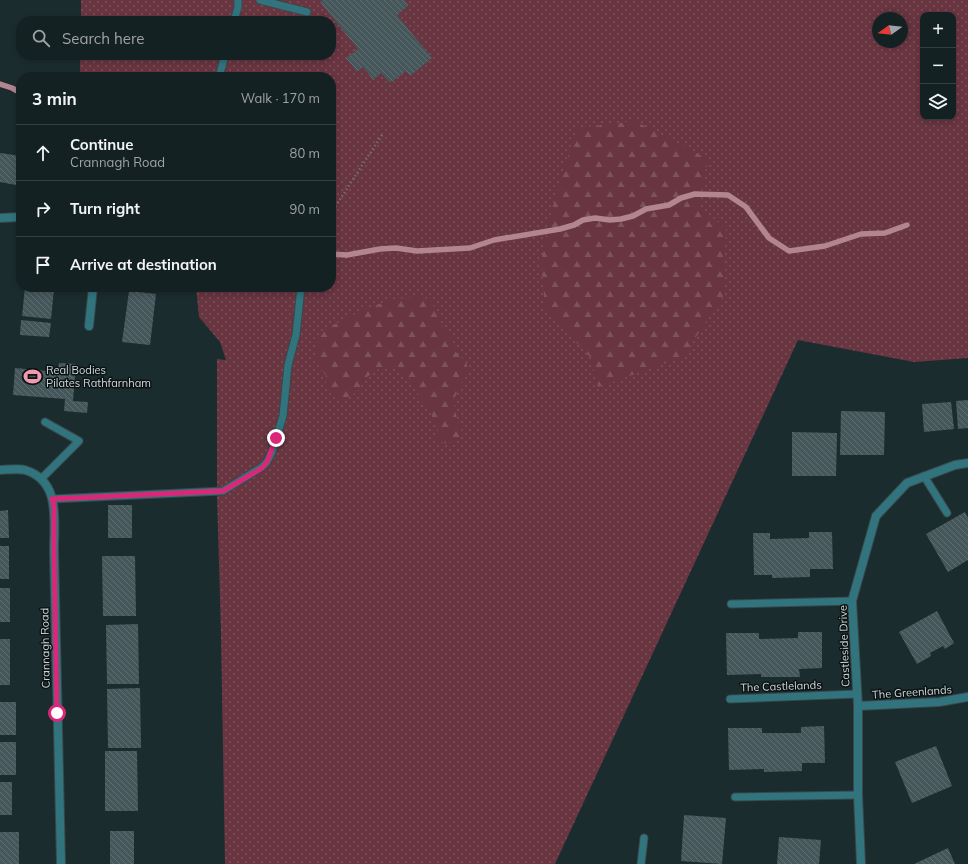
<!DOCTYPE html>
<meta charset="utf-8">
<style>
body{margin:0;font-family:Mulish,sans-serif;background:#212e30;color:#f1f3f6}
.controls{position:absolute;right:12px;top:12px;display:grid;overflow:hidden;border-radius:8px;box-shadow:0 2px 6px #0003}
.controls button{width:36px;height:36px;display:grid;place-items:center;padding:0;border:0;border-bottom:1px solid #333e41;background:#142123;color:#f1f3f6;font:20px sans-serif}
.compass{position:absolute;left:872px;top:12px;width:36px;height:36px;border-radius:50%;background:#142123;box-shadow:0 2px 6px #0003;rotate:255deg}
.stop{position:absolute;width:12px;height:12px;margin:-9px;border:3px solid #db2777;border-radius:50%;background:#fff}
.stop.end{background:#db2777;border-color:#fff;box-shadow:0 1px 4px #0008}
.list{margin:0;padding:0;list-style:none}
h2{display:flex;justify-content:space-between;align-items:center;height:52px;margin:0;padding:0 16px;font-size:17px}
h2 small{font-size:13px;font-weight:400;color:#9da3a6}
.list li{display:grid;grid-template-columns:26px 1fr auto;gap:12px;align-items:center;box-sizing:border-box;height:56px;padding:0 16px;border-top:1px solid #333e41}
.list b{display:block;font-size:15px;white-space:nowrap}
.list p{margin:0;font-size:13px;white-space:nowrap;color:#9da3a6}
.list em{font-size:13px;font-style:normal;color:#9da3a6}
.icon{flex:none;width:22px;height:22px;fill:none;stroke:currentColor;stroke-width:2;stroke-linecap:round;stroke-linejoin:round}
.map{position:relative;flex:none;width:968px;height:864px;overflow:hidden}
.search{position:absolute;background:#142123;box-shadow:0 2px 6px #0003;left:16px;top:16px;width:320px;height:44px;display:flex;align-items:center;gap:10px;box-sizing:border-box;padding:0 14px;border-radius:16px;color:#9da3a6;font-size:15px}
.panel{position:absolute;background:#142123;box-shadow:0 2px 6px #0003;left:16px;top:72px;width:320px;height:220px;border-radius:16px}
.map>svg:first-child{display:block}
.grass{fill:url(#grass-dots);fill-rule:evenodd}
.forest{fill:url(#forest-firs)}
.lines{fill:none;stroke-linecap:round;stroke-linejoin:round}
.stream{stroke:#b38590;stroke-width:5.5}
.building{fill:url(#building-back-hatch)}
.service-casing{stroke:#38484a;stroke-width:9}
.minor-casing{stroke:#38484a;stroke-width:10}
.path{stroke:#738183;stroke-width:2.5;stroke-dasharray:1 3;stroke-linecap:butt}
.service{stroke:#32747e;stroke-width:7}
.minor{stroke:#32747e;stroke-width:8}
.route{stroke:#db2777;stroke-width:5}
.labels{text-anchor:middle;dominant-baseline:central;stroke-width:3;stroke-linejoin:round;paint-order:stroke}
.poi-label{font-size:11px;fill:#ced8da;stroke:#0c1314;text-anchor:start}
.street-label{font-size:11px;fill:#ced8da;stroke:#0c1314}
</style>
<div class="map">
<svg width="968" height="864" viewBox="0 0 968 864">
<defs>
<pattern id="grass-dots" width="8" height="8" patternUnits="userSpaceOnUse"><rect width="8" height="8" fill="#683541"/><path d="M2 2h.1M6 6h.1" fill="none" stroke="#7c525c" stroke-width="1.8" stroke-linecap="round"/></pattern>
<pattern id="forest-firs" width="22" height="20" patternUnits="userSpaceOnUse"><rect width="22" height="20" fill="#683541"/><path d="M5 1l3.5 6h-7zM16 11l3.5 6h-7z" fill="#7c525c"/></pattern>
<pattern id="building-back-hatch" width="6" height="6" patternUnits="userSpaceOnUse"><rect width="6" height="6" fill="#45575a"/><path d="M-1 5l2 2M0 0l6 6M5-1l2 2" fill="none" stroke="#5f6e71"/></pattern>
</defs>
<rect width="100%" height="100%" fill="#1b2c2f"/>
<path class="grass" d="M81 0H968V358L914 362 798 340 555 864H225L221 633 217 494V359L226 360 220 342 199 317 196 287H331V77H80V55H331V21H81ZM923 15H953V117H923ZM878 18H902V42H878Z"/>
<g class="forest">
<polygon points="635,121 708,159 698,207 726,228 723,296 683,357 598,387 591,358 545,308 541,262 551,213 563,171 577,128"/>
<polygon points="416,297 429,299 438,312 443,328 452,340 456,352 467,363 467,375 459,387 453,402 457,418 462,426 460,437 447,444 437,440 438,430 429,409 421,399 409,377 399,370 390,367 376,370 367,377 357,392 347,398 336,400 326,385 326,375 319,367 315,355 316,345 321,336 327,328 361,311 389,300"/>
</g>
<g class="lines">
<g class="stream">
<polyline points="0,84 12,88 21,93"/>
<polyline points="331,254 347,255 380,249 396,248 417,251 470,248 494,240 560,229 574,225 583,220 595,218 610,220 621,219 633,216 646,209 669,205 681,198 695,194 728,195 746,207 769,238 789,251 825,246 861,234 885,233 907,225"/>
</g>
</g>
<g class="building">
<polygon points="322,0 404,0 409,5 397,15 432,58 410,76 406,71 390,83 381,73 373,80 363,67 357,72 346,58 358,49 320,2"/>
<polygon points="0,153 21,156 21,186 0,182"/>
<polygon points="19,247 21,247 21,277 18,276"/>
<polygon points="25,287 54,289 51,319 22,316"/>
<polygon points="129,291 156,294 150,345 122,342"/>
<polygon points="21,320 51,323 49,337 20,335"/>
<polygon points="59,363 76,364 73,401 88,402 87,413 64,411 65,399 13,395 15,368 58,372"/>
<polygon points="968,400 968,428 958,429 956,401"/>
<polygon points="951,402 954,429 924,432 922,404"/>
<polygon points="841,411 885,412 884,455 840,455"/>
<polygon points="792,432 837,433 836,476 792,476"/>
<rect x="108" y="505" width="24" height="33"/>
<polygon points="8,510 9,538 0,538 0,511"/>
<polygon points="965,512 968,518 968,560 948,572 926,534"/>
<polygon points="809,532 832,532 833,569 810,569 810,577 772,578 772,575 754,575 753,533 770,533 770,539 809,538"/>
<rect x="0" y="546" width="9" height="33"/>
<polygon points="102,556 135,556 136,616 103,616"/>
<rect x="0" y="588" width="10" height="34"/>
<polygon points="937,611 954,643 945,649 943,646 930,653 931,656 917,664 899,632"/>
<polygon points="138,624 139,684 107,684 106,625"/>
<polygon points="798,632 822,632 822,668 799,669 800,677 761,677 761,674 727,675 726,633 759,633 759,639 798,638"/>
<rect x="0" y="639" width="10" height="46"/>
<polygon points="140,688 141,748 108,748 107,689"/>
<rect x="0" y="702" width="16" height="33"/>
<polygon points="824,726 825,763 802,763 802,771 764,772 764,769 729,770 728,728 762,728 762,733 801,733 801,727"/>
<rect x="0" y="742" width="16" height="33"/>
<polygon points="936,746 952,786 912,803 895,762"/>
<polygon points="105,751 137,751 138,811 105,811"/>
<rect x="0" y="782" width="12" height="33"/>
<polygon points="684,815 726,818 722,864 681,861"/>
<rect x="110" y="831" width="24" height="33"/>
<rect x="0" y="832" width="19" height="32"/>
<polygon points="779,837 821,840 819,864 777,864"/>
<polygon points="948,848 955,864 914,864"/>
</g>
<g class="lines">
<defs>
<g id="service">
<polyline points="260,0 307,12"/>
<polyline points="234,21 238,7 238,0"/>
<polyline points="219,77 225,55"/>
<polyline points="924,476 947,513"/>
<polyline points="42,478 79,441 45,422"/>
<polyline points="52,499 223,491 262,467 267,462 272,452 283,416 288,365 296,335 301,287"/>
<polyline points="731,604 852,601"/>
<polyline points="730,699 857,694"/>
<polyline points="735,797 858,795"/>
<polyline points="641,864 644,838"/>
</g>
<g id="minor">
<polyline points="0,218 21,217"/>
<polyline points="89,326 93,287"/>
<path d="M0 470C7 470 18 468 25 470 61 481 54 520 54 550L61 864"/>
<polyline points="858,706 939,702 968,697"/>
<polyline points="861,864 858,795 858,706 852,601 876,516 907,483 955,465 968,463"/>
</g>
</defs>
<use href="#service" class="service-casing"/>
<use href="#minor" class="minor-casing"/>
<polyline class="path" points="331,213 382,135"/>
<use href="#service" class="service"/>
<use href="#minor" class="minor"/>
</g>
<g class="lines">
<polyline class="route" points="57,713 54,550 54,507 52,499 223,491 262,468 267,462 276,438"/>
</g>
<defs>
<symbol id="stadium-bare" viewBox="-9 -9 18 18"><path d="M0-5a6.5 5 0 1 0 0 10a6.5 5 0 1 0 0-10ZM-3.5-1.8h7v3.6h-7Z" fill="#f29aad" stroke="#0c1314" stroke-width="2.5" paint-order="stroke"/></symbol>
</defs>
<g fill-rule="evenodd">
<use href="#stadium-bare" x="20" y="364" width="25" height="25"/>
</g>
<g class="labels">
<g class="poi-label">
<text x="46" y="370">Real Bodies<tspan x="46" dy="13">Pilates Rathfarnham</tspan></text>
</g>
<g class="street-label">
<text transform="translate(844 646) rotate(-92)">Castleside Drive</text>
<text transform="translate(45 648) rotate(-91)">Crannagh Road</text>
<text transform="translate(781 686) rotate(-2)">The Castlelands</text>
<text transform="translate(912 692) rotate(-4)">The Greenlands</text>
</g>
</g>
</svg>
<div class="controls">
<button>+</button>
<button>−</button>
<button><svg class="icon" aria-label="layers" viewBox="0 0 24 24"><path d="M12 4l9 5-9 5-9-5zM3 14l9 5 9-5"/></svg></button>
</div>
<svg class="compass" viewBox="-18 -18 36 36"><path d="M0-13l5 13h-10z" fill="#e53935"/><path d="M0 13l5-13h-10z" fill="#9da3a6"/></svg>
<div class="stop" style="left:57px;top:713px"></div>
<div class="stop end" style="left:276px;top:438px"></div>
<div class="search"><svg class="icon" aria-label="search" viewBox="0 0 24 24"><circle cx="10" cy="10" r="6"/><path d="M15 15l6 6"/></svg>Search here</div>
<section class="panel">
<h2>3 min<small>Walk · 170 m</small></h2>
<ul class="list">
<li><svg class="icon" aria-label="ahead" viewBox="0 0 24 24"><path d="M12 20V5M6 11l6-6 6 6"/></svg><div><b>Continue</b><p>Crannagh Road</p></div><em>80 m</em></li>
<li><svg class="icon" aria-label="right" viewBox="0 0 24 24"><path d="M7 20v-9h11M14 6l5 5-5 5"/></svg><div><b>Turn right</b></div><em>90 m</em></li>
<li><svg class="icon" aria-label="arrive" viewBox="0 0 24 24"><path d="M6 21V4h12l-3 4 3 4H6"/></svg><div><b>Arrive at destination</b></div></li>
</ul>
</section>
</div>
